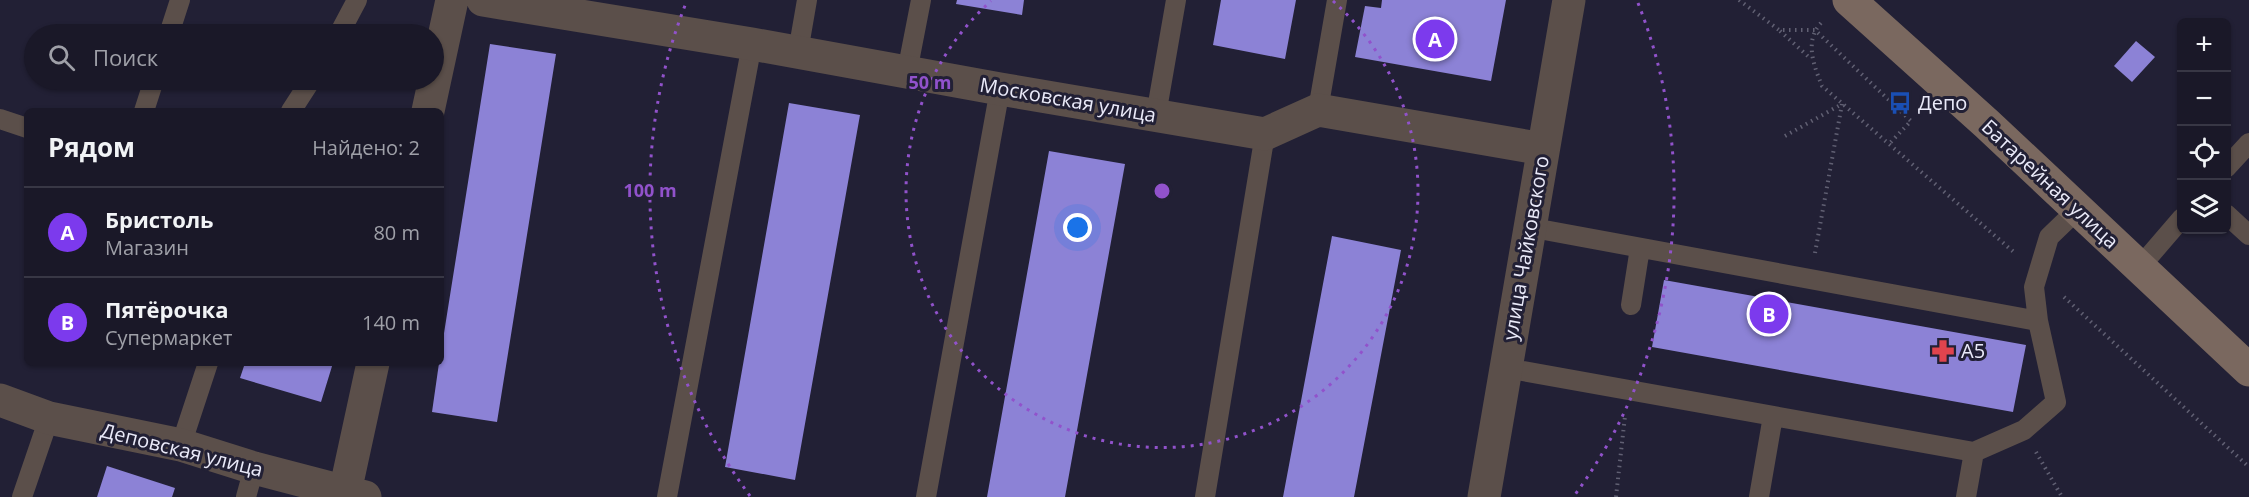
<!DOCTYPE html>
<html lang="ru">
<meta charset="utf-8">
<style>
:root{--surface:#1a1828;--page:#232130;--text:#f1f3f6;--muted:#9fa0a8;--line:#383745;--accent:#7c3aed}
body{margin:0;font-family:"Open Sans",sans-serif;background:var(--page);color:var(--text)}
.controls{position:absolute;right:18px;top:18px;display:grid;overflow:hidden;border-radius:9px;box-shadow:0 2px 4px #0004}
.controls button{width:54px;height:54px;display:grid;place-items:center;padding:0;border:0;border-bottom:2px solid var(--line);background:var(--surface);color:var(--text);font:30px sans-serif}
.you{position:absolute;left:1078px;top:228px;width:21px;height:21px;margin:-15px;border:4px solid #fff;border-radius:50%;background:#1a73e8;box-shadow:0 0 0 9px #1a73e833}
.badge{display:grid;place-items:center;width:39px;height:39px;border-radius:50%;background:var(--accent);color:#fff;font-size:20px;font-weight:700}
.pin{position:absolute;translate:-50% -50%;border:3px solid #fff;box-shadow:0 2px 6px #0006}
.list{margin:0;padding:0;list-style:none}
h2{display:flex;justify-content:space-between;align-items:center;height:78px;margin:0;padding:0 24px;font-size:26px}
h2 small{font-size:20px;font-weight:400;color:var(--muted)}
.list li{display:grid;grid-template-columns:39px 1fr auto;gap:18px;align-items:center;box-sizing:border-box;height:90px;padding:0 24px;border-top:2px solid var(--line)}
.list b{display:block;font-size:22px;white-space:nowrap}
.list p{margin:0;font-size:20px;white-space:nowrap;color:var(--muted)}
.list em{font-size:20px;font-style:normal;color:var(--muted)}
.icon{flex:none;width:33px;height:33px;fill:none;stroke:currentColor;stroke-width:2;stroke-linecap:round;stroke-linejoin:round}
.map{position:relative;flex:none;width:2249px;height:497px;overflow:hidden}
.search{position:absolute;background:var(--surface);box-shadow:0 2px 4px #0004;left:24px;top:24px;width:420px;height:66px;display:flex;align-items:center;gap:15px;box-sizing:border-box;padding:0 21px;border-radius:33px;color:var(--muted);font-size:22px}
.panel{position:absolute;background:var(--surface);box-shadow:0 2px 4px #0004;left:24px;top:108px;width:420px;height:258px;border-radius:9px}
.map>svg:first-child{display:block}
</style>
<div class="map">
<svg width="2249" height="497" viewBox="0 0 2249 497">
<rect width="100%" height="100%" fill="#222035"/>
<path fill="#8c82d6" d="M957,0H1024L1022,15L956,4Z
M1221,0H1296L1285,59L1213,45Z
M1382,0H1506L1491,81L1355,57L1365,6L1381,8Z
M2136,41L2155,57L2132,82L2114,66Z
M490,44L556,54L497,422L432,412L439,363H441V352Z
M789,103L860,115L795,480L725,467Z
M1049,151L1125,164L1065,497H987Z
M1332,236L1401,250L1354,497H1283Z
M1664,280L2026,345L2013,412L1652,347Z
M245,363H333L321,402L240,378Z
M107,466L175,488L172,497H97Z"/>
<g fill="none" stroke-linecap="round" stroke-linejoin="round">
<path stroke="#616073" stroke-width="4" stroke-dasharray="1.5 4.5" stroke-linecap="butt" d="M1739,0L1779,30H1815L1911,121L1889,144
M1821,23C1804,41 1814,66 1822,86L2016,254
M1780,31L1811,59
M1785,136L1842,104
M1815,253L1842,104
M2064,297L2249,467
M2036,452L2062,497
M1616,497L1625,416"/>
<path stroke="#5b4f4a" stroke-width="20" d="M169,34L180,0
M339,34L357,0
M798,52L807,0
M907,72L921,0
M1318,110L1337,0
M144,111L154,80
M291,111L311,80
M1156,115L1176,0
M0,119L27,128
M2226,168L2249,143
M2226,214L2249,235
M1528,227L2038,321
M2139,268L2182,218
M1631,305L1640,248
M1506,368L1974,452L2024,430L2056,402L2038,321L2034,287L2049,237L2077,210
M181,445L208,363
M22,497L49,418
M246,497L254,468
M667,497L752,44
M926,497L1000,89
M1205,497L1265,134
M1759,497L1773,416
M1966,497L1974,452"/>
<path stroke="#5b4f4a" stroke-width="33" d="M483,0L752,44L1000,89L1265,134L1318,110L1543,149
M428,111L452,0
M0,400L49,418L181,445L254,468L365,497
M345,492L373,363
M1484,497L1569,0"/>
<path stroke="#7a685f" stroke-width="33" d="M1849,0L1987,124L2249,370"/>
</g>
<g fill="none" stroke="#9152cb" stroke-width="3" stroke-dasharray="3 6">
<path d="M1333 1A256 256 0 1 1 991 1"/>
<path d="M750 496A512 512 0 0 1 686 3M1638 3A512 512 0 0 1 1574 496"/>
</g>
<defs>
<g id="bus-bare" transform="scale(1.8)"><path d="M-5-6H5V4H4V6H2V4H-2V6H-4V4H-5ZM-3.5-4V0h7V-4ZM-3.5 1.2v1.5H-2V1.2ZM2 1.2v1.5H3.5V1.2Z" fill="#1a4fb4" stroke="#222035" stroke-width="2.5" paint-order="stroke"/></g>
<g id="pharmacy-bare" transform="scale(1.8)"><path d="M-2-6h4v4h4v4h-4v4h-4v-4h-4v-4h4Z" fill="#e0444e" stroke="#222035" stroke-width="2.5" paint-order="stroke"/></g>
</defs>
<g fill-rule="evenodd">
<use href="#bus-bare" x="1900" y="103"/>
<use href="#pharmacy-bare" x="1943" y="351"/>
</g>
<g text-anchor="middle" stroke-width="6" stroke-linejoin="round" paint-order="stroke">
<g font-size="20" fill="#eaeaf9" stroke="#222035">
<text transform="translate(1068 100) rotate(10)" y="7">Московская улица</text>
<text transform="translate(2050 184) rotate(43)" y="7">Батарейная улица</text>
<text transform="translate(1526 248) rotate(-80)" y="7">улица Чайковского</text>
<text transform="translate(182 450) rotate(14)" y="7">Деповская улица</text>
</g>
<g font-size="20" fill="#eaeaf9" stroke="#222035" text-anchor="start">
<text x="1918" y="110">Депо</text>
<text x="1961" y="358">А5</text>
</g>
</g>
<circle cx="1162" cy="191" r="9" fill="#9152cb" stroke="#222035" stroke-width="3"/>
<g font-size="18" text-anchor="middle" font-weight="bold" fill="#9152cb" stroke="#222035" stroke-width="6" stroke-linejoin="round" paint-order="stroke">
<text x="930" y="89">50 m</text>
<text x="650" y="197">100 m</text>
</g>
</svg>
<div class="controls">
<button>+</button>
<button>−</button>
<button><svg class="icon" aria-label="locate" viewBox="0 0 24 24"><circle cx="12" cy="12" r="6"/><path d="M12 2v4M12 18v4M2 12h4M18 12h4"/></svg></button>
<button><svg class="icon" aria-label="layers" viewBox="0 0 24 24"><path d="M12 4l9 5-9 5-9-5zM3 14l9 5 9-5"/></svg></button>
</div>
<div class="you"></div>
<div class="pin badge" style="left:1435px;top:39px">A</div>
<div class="pin badge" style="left:1769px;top:314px">B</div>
<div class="search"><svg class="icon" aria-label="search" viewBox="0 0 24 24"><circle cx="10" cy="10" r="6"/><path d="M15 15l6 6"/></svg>Поиск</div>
<section class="panel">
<h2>Рядом<small>Найдено: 2</small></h2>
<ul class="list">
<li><span class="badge">A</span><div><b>Бристоль</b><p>Магазин</p></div><em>80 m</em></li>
<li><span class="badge">B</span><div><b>Пятёрочка</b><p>Супермаркет</p></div><em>140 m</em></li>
</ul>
</section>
</div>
